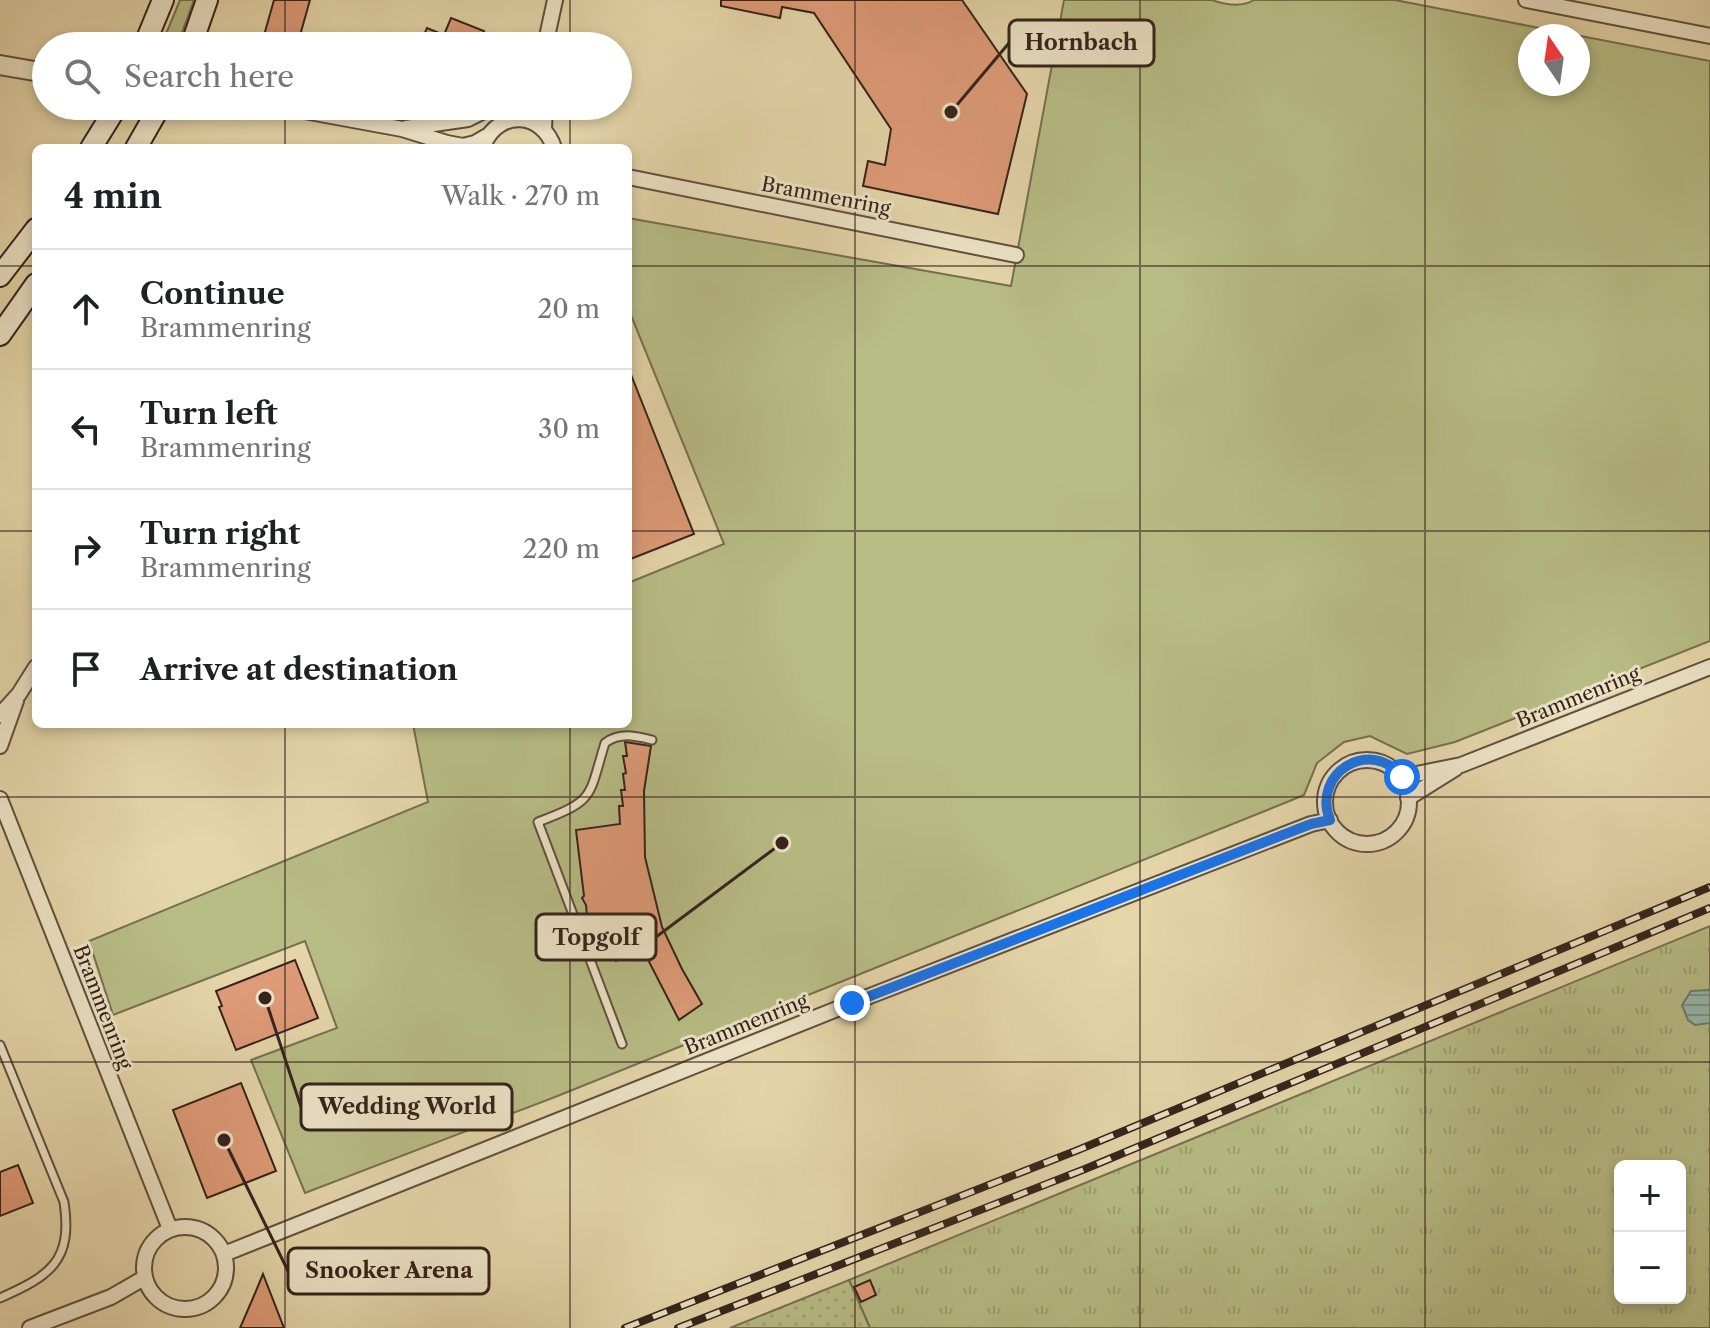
<!DOCTYPE html>
<meta charset="utf-8">
<style>
:root{--surface:#fff;--page:#f6f6f6;--text:#202124;--muted:#757577;--line:#e0e0e0}
body{margin:0;font-family:"Libre Caslon Text",serif;background:var(--page);color:var(--text)}
.controls{position:absolute;right:24px;bottom:24px;display:grid;overflow:hidden;border-radius:12px;box-shadow:0 4px 12px #0003}
.controls button{width:72px;height:72px;display:grid;place-items:center;padding:0;border:0;border-bottom:2px solid var(--line);background:var(--surface);color:var(--text);font:40px sans-serif}
.compass{position:absolute;left:1518px;top:24px;width:72px;height:72px;border-radius:50%;background:var(--surface);box-shadow:0 4px 12px #0003;rotate:347deg}
.stop{position:absolute;width:24px;height:24px;margin:-18px;border:6px solid #1a73e8;border-radius:50%;background:#fff}
.stop.end{background:#1a73e8;border-color:#fff;box-shadow:0 2px 8px #0008}
.list{margin:0;padding:0;list-style:none}
h2{display:flex;justify-content:space-between;align-items:center;height:104px;margin:0;padding:0 32px;font-size:34px}
h2 small{font-size:26px;font-weight:400;color:var(--muted)}
.list li{display:grid;grid-template-columns:52px 1fr auto;gap:24px;align-items:center;box-sizing:border-box;height:120px;padding:0 32px;border-top:2px solid var(--line)}
.list b{display:block;font-size:30px;white-space:nowrap}
.list p{margin:0;font-size:26px;white-space:nowrap;color:var(--muted)}
.list em{font-size:26px;font-style:normal;color:var(--muted)}
.icon{flex:none;width:44px;height:44px;fill:none;stroke:currentColor;stroke-width:2;stroke-linecap:round;stroke-linejoin:round}
.map{position:relative;flex:none;width:1710px;height:1328px;overflow:hidden}
.search{position:absolute;background:var(--surface);box-shadow:0 4px 12px #0003;left:32px;top:32px;width:600px;height:88px;display:flex;align-items:center;gap:20px;box-sizing:border-box;padding:0 28px;border-radius:44px;color:var(--muted);font-size:30px}
.panel{position:absolute;background:var(--surface);box-shadow:0 4px 12px #0003;left:32px;top:144px;width:600px;height:584px;border-radius:12px}
.map>svg:first-child{display:block}
</style>
<div class="map">
<svg width="1710" height="1328" viewBox="0 0 1710 1328">
<defs>
<pattern id="park-tufts" width="24" height="20" patternUnits="userSpaceOnUse" patternTransform="scale(2)"><rect width="24" height="20" fill="#b8bd86"/><path d="M3 7l-1-3M5 7V3M7 7l1-3M15 17l-1-3M17 17v-4M19 17l1-3" fill="none" stroke="#9fa273"/></pattern>
<pattern id="garden-dots" width="8" height="8" patternUnits="userSpaceOnUse" patternTransform="scale(2)"><rect width="8" height="8" fill="#b8bd86"/><path d="M2 2h.1M6 6h.1" fill="none" stroke="#9fa273" stroke-width="1.8" stroke-linecap="round"/></pattern>
<pattern id="water-rules" width="6" height="5" patternUnits="userSpaceOnUse" patternTransform="scale(2)"><rect width="6" height="5" fill="#96b9ac"/><path d="M0 2.5h6" fill="none" stroke="#7b968b"/></pattern>
</defs>
<rect width="100%" height="100%" fill="#e5d6aa"/>
<filter id="stains"><feTurbulence type="fractalNoise" baseFrequency=".0025" numOctaves="4"/><feColorMatrix values="0 0 0 0 .2 0 0 0 0 .09 0 0 0 0 .02 0 0 0 .5 -.17"/></filter>
<radialGradient id="worn" r=".72"><stop offset=".6" stop-color="#630" stop-opacity="0"/><stop offset="1" stop-color="#630" stop-opacity=".3"/></radialGradient>
<path fill="#b8bd86" stroke="#767050" stroke-width="2" fill-rule="evenodd" d="M180,0H194L177,46H161Z
M1064,0H1212C1226,5 1241,8 1254,0H1395L1710,61V641L1455,742L1407,754L1370,736L1344,742L1317,763L1304,795L1292,800L555,1097L305,1193L251,1060L337,1028L305,941L113,1015L89,941L428,802L413,724H628V583L724,544L628,308V218L1011,286ZM1530,36H1578V84H1530Z"/>
<path fill="url(#park-tufts)" stroke="#767050" stroke-width="2" fill-rule="evenodd" d="M1710,926V1328H870L849,1280ZM1620,1166H1680V1298H1620Z"/>
<path fill="url(#garden-dots)" stroke="#767050" stroke-width="2" d="M849,1280L870,1328H730Z"/>
<path fill="url(#water-rules)" stroke="#6f7d72" stroke-width="2" d="M1710,990V1023L1695,1025L1688,1020L1682,1005L1691,991Z"/>
<path fill="#de9b78" stroke="#34231b" stroke-width="2" d="M274,0H310L297,46H261Z
M721,0H962L1027,94L998,214L863,186L868,161L885,165L891,129L814,13L782,7L780,18L721,6Z
M451,18L484,31L478,46H419L427,28L444,35Z
M628,367L694,534L628,560Z
M625,742L651,746L644,791L645,857L662,927L682,969L702,1004L679,1020L642,948L616,961L592,927H588L586,905L582,898L584,896L576,830L620,824L619,806H623L621,790H625L623,774L626,773L623,756H627Z
M295,960L318,1018L236,1050L219,1007L222,1006L216,991Z
M241,1083L276,1171L207,1198L173,1110Z
M18,1165L33,1203L0,1216V1172Z
M263,1274L284,1328H240L253,1298Z
M870,1280L876,1295L861,1302L854,1287Z"/>
<g fill="none" stroke-linecap="round" stroke-linejoin="round">
<g stroke="#60503f" stroke-width="11">
<path id="service" d="M622,1044L538,822C596,800 588,798 605,743C620,732 635,736 652,740
M0,1045L64,1202C73,1261 50,1276 0,1298"/>
</g>
<g stroke="#60503f" stroke-width="18">
<path id="minor" d="M1526,0L1710,36
M545,46L555,0
M277,106L402,129L447,143L463,146L475,143L487,136
M406,128L468,119L494,106
M544,129L545,106
M484,144C499,109 543,112 554,148
M628,177L1016,255
M0,715L19,694L36,667
M0,746L16,701
M1325 802a42 42 0 1 1 84 0a42 42 0 1 1-84 0Z
M1402,777L1461,765L1710,667
M1408,798L1456,768
M0,799L170,1229
M144 1268a41 41 0 1 1 82 0a41 41 0 1 1-82 0Z
M224,1254L852,1003L1311,824L1330,820
M30,1328L111,1297L144,1278"/>
</g>
<g stroke="#60503f" stroke-width="22">
<path id="tertiary" d="M0,65L46,73"/>
</g>
<g stroke="#34231b" stroke-width="24">
<path id="secondary" d="M144,46L163,0
M191,46L207,0
M91,148L117,106
M136,148L160,106
M0,276L36,229
M0,335L36,284"/>
</g>
<use href="#service" stroke="#eee4c8" stroke-width="7"/>
<use href="#minor" stroke="#eee4c8" stroke-width="14"/>
<use href="#tertiary" stroke="#eee4c8" stroke-width="18"/>
<use href="#secondary" stroke="#eee4c8" stroke-width="20"/>
<g stroke="#34231b" stroke-width="8">
<path id="rail" d="M625,1328L1078,1150L1710,887
M678,1328L1085,1169L1710,908"/>
</g>
<use href="#rail" stroke="#eee4c8" stroke-width="5" stroke-dasharray="15" stroke-linecap="butt"/>
</g>
<g fill="none" stroke-linecap="round" stroke-linejoin="round">
<path stroke="#1a73e8" stroke-width="10" d="M852,1003L1311,824L1330,820C1311,772 1372,737 1402,777"/>
</g>
<path fill="none" stroke="#34231b" stroke-width="2" stroke-opacity="0.55" d="M285,0V46M570,0V46M855,0V1328M1140,0V1328M1425,0V1328M285,106V148M570,106V148M0,266H36M628,266H1710M0,531H36M628,531H1710M285,724V1328M570,724V1328M0,797H1710M0,1062H1710"/>
<g text-anchor="middle" stroke-width="6" stroke-linejoin="round" paint-order="stroke">
<g font-size="20" fill="#34231b" stroke="#eee4c8">
<text transform="translate(826 196) rotate(11)" y="7">Brammenring</text>
<text transform="translate(1578 697) rotate(-22)" y="7">Brammenring</text>
<text transform="translate(103 1007) rotate(69)" y="7">Brammenring</text>
<text transform="translate(746 1024) rotate(-22)" y="7">Brammenring</text>
</g>
</g>
<path fill="none" stroke="#34231b" stroke-width="3" d="M951 112L1009 43M782 843L656 937M265 998L301 1107M224 1140L288 1271"/>
<g fill="#34231b" stroke="#eee4c8" stroke-width="3">
<circle cx="951" cy="112" r="8"/>
<circle cx="782" cy="843" r="8"/>
<circle cx="265" cy="998" r="8"/>
<circle cx="224" cy="1140" r="8"/>
</g>
<g fill="#eee4c8" stroke="#34231b" stroke-width="3">
<rect x="1009" y="20" width="145" height="46" rx="8"/>
<rect x="536" y="914" width="120" height="46" rx="8"/>
<rect x="301" y="1084" width="211" height="46" rx="8"/>
<rect x="288" y="1248" width="201" height="46" rx="8"/>
</g>
<g font-size="22" text-anchor="middle" font-weight="bold" fill="#34231b">
<text x="1081" y="50">Hornbach</text>
<text x="596" y="945">Topgolf</text>
<text x="407" y="1114">Wedding World</text>
<text x="389" y="1278">Snooker Arena</text>
</g>
<rect width="100%" height="100%" filter="url(#stains)"/>
<rect width="100%" height="100%" fill="url(#worn)"/>
</svg>
<div class="controls">
<button>+</button>
<button>−</button>
</div>
<svg class="compass" viewBox="-18 -18 36 36"><path d="M0-13l5 13h-10z" fill="#e53935"/><path d="M0 13l5-13h-10z" fill="#757577"/></svg>
<div class="stop" style="left:1402px;top:777px"></div>
<div class="stop end" style="left:852px;top:1003px"></div>
<div class="search"><svg class="icon" aria-label="search" viewBox="0 0 24 24"><circle cx="10" cy="10" r="6"/><path d="M15 15l6 6"/></svg>Search here</div>
<section class="panel">
<h2>4 min<small>Walk · 270 m</small></h2>
<ul class="list">
<li><svg class="icon" aria-label="ahead" viewBox="0 0 24 24"><path d="M12 20V5M6 11l6-6 6 6"/></svg><div><b>Continue</b><p>Brammenring</p></div><em>20 m</em></li>
<li><svg class="icon" aria-label="left" viewBox="0 0 24 24"><path d="M17 20v-9H6M10 6l-5 5 5 5"/></svg><div><b>Turn left</b><p>Brammenring</p></div><em>30 m</em></li>
<li><svg class="icon" aria-label="right" viewBox="0 0 24 24"><path d="M7 20v-9h11M14 6l5 5-5 5"/></svg><div><b>Turn right</b><p>Brammenring</p></div><em>220 m</em></li>
<li><svg class="icon" aria-label="arrive" viewBox="0 0 24 24"><path d="M6 21V4h12l-3 4 3 4H6"/></svg><div><b>Arrive at destination</b></div></li>
</ul>
</section>
</div>
